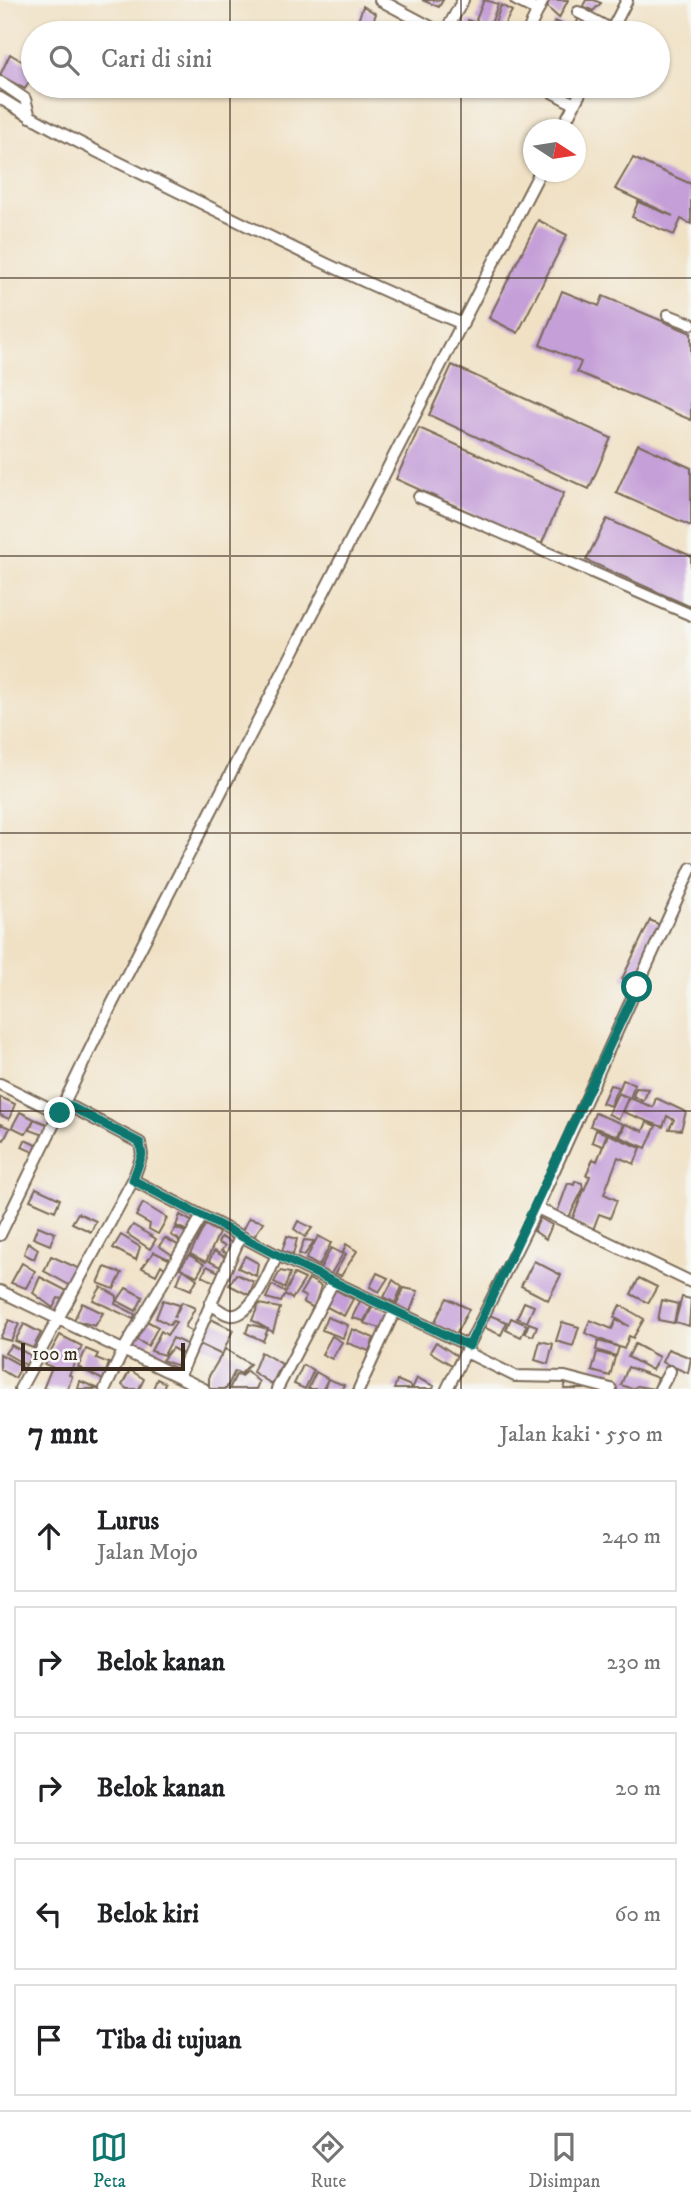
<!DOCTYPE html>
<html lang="id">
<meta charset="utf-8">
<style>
:root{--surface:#fff;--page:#f6f6f6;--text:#202124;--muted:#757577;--line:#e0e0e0;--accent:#0f766e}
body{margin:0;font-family:"IM FELL DW Pica",serif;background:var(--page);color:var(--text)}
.compass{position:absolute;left:523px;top:119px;width:63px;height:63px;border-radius:50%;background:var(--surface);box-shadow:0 2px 5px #0004;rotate:102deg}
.scale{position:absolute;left:21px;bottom:18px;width:164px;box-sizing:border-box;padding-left:7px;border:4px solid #3b2a1e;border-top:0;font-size:19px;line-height:24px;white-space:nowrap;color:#3b2a1e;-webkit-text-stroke:5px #f6f6f2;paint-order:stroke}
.stop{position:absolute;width:21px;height:21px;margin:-16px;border:5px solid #0f766e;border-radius:50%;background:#fff}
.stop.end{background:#0f766e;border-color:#fff;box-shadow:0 2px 7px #0008}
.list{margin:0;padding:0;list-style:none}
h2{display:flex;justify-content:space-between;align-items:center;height:91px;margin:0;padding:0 28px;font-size:30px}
h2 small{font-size:23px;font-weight:400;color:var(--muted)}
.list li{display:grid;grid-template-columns:46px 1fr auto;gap:21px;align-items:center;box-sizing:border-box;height:112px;margin:0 14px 14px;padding:0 14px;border:2px solid var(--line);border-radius:0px}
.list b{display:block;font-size:26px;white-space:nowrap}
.list p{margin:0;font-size:23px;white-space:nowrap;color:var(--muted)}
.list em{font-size:23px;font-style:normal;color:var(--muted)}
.icon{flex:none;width:38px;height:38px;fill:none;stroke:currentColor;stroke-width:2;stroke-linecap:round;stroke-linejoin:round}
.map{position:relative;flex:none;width:691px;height:1389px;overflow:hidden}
.search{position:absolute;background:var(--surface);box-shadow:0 2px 5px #0004;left:21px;right:21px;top:21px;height:77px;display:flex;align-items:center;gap:18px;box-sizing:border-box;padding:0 24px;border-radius:38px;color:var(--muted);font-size:26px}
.sheet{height:721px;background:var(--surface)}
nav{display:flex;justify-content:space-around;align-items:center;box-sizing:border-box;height:98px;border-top:2px solid var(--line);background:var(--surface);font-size:19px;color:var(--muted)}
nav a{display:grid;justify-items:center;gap:4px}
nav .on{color:var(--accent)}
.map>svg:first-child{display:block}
</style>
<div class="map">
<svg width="691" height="1389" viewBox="0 0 691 1389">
<rect width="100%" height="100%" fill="#f6f6f2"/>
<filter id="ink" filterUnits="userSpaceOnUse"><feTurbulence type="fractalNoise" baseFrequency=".0143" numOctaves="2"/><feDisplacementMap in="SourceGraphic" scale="14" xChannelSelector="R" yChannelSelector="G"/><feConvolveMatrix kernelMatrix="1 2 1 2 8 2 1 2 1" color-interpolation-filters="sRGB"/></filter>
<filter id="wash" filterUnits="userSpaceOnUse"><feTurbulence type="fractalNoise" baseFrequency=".00686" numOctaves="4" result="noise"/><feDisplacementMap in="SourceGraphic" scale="28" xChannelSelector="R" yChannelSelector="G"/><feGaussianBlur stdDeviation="1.57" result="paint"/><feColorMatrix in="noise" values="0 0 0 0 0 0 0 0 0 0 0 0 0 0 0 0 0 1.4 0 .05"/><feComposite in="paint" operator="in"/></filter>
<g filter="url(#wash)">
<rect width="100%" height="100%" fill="#f0e1c5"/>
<g id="blocks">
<path fill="#c59fd8" d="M422,0H443L439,7Z
M484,0L498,4L489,30L476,20Z
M549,0H568L559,18L547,7Z
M586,0H594L601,3L593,11L583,6Z
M501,5L512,11L500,33L493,29Z
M363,6L376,14L368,33H354Z
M579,16L603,27L600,33H590L576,26Z
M468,20L480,25L477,33H464Z
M555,21L574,30L572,33H559L551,29Z
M10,54L33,68V75L25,89L0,75Z
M633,158L691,184V224L681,219L674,235L632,217L638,202L673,216L615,189Z
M538,220L567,235L518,333L489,318Z
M562,291L599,306L603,296L691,333V420L577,372L581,362L540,345Z
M452,365L611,438L589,489L429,415Z
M419,428L564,493L541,545L396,479Z
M638,444L691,468V526L616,493Z
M607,519L691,556V607L586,560Z
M650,920L662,926L634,984L622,979Z
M623,1080L635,1084L630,1098L618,1093Z
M610,1085L618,1087L610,1106L602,1103Z
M636,1088L649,1089L643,1101L633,1096Z
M618,1093L628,1098L619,1119L608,1114Z
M0,1097L15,1104L9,1119L0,1115Z
M629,1098L653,1107L656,1098L686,1112L681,1130L669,1129L674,1120L667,1116L663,1127L623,1112Z
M20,1112L34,1119L26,1134L12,1127Z
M595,1113L623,1124L618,1136L590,1126Z
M34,1119L49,1125L44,1135L30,1130Z
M647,1122L656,1126L646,1148L620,1137L625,1124L643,1131Z
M0,1124L10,1128L4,1140L0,1138Z
M596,1130L607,1134L602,1146L592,1142Z
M608,1134L641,1148L634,1164L618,1157L604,1194L617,1200L610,1218L599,1214L593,1230L571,1222L590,1176L586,1175L593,1159L597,1161Z
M25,1140L38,1146L35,1153L22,1147Z
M575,1181L582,1183L583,1189L569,1217L557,1213L568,1183L574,1185Z
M36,1188L60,1199L55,1211L30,1200Z
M143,1203L167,1218L158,1234L149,1229L150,1224L136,1216Z
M78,1213L96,1221L91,1232L72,1223Z
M180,1215L195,1223L190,1232L176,1226Z
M249,1218L264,1222L252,1239L240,1234Z
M540,1218L552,1225L546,1239L534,1231Z
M298,1221L312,1228L305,1237L294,1229Z
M133,1225L156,1239L150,1249L127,1234Z
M205,1225L219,1233L206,1262L190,1254Z
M38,1226L55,1233L50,1245L33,1238Z
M176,1228L189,1234L181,1246L178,1239L171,1235Z
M121,1235L140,1247L136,1260L113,1248Z
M287,1236L297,1239L293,1255L282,1251Z
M318,1236L331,1243L319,1266L306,1259Z
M221,1237L234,1244L228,1254L221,1251L225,1246L218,1243Z
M165,1238L178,1245L174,1256L159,1246Z
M304,1240L314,1241L304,1256L299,1254Z
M28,1242L38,1249L34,1259L24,1254Z
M346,1244L357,1251L341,1276L335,1273L346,1254L343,1252Z
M331,1248L343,1254L329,1277L319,1271Z
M214,1251L225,1257L220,1267L209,1261Z
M154,1252L173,1261L167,1270L161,1265L156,1275L142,1268Z
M189,1255L204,1264L197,1276L180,1268Z
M51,1256L80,1269L71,1286L44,1271Z
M245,1256L258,1263L256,1276L238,1268Z
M534,1261L561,1275L548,1300L521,1286Z
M22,1263L35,1271L26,1288L11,1283Z
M207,1266L219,1272L214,1282L202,1276Z
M105,1267L122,1273L114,1289L98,1283Z
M183,1269L197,1279L191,1290L177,1284Z
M280,1271L290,1273L285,1288L274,1282Z
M377,1273L388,1278L379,1292L370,1287Z
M236,1274L254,1282L249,1295L229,1285Z
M294,1274L305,1279L292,1299L285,1294L281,1302L266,1298L272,1285L286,1292Z
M40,1277L71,1293L69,1300L58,1298L53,1308L33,1293Z
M639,1278L657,1287L648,1303L631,1294Z
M309,1279L321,1286L314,1308L303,1302L306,1297L300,1294Z
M393,1280L402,1287L395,1303L384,1297Z
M101,1287L117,1296L115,1304L135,1314L133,1319L93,1300Z
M126,1288L143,1297L136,1311L117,1301Z
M404,1288L418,1291L409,1314L395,1308Z
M334,1289L353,1299L344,1316L325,1306Z
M682,1297L691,1299L689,1326L675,1322Z
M447,1298L469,1309L455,1336L433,1325Z
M361,1299L371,1307L364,1321L352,1318Z
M163,1300L179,1305L174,1318L182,1302L195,1308L185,1327L195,1333L188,1345L173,1338L164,1355L151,1351L161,1331L167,1335L176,1322L173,1321L170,1325L156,1318Z
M662,1300L678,1304L674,1323L658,1320Z
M524,1302L534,1306L527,1322L517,1318Z
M82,1303L103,1313L95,1326L74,1320Z
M259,1304L280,1308L273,1332L252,1320Z
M620,1305L644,1319L633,1338L629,1336L624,1349L585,1333L590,1320L612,1329L616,1320L629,1326L614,1317Z
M373,1306L391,1313L384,1329L364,1323Z
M489,1315L507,1322L501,1335L483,1327Z
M327,1317L348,1325L343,1338L322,1330Z
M209,1318L233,1330L222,1355L197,1343Z
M511,1318L527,1325L521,1337L506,1330Z
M9,1320L19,1324L11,1341L0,1338Z
M145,1320L158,1327L148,1346L135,1339Z
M562,1322L579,1327L573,1346L556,1341Z
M529,1323L537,1326L533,1336L525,1333Z
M24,1324L41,1333L33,1348L15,1341Z
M249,1324L268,1329L263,1341L246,1333Z
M352,1329L374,1338L369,1351L347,1343Z
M60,1335L82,1346L69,1375L72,1376L68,1389H43L52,1367L44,1364Z
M332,1336L342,1342L332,1359L322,1354Z
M540,1341L553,1344L548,1364L535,1360Z
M598,1341L619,1347L616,1356L596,1350Z
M436,1342L457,1356L452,1365L430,1352Z
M635,1344L659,1357L652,1370L628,1357Z
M11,1345L32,1356L26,1365L5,1353Z
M172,1348L183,1354L178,1366L162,1360Z
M86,1349L98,1354L96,1358L109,1363L103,1380L78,1367Z
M225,1349L250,1364L241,1374L235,1371L226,1389H209V1376Z
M668,1349L691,1358L688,1373L662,1362Z
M261,1352L282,1364L272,1384L253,1372Z
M597,1352L615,1357L610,1376L592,1371Z
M0,1354L22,1366L15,1378L0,1369Z
M303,1365L314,1370L305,1389L294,1384Z
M628,1367L658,1378L654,1389L637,1386L632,1389L621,1385Z
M130,1370L144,1379L139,1389H127L122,1385Z
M247,1371L259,1382L256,1389H229L236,1375L241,1376Z
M316,1372L328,1379L323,1389H308Z
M417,1378L434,1386L433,1389H412Z
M157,1379L165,1383L163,1389H153Z
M328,1379L344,1385L342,1389H324Z
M567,1379L585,1385L584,1389H564Z
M397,1380L411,1386L410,1389H394Z
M80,1381L99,1389H78Z"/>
</g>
</g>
<g filter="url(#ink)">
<use href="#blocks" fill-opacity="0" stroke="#7a6a58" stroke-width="2"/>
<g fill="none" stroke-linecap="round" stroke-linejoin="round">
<g stroke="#7a6a58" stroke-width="14">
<path id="minor" d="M380,0L442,33
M516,0L538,11
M578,12L612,30
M445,33L463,0
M527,33L543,0
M610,33L627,0
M0,82L25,99L30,117
M541,86L574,104
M0,98C57,134 119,162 179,192C272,238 366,285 463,324
M561,130L584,86
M668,315L691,324
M419,497L691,615
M0,1084L59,1113
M133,1180L277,1255L469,1346
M537,1208L691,1282
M0,1235L112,1004L540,172
M0,1291L204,1389
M210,1304C216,1307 223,1314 230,1315C251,1319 270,1270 277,1255
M466,1352L515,1376L565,1377L611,1389
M179,1377L240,1237
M20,1389L133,1180L142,1155L140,1143L64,1103
M105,1389L124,1349L202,1216
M277,1389L333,1282
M359,1389L394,1312
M447,1389L537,1208L691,868
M660,1389L670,1371"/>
</g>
<use href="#minor" stroke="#fff" stroke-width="10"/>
</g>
</g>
<g fill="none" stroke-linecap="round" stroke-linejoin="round" filter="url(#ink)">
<path stroke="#0f766e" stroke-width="9" d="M60,1113L64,1103L140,1143L142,1155L133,1180L277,1255L469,1346L637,987"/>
</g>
<path fill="none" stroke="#3b2a1e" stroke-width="2" stroke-opacity="0.55" d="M230,0V33M461,0V33M230,86V1389M461,86V1389M0,278H691M0,556H691M0,833H691M0,1111H691"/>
</svg>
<svg class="compass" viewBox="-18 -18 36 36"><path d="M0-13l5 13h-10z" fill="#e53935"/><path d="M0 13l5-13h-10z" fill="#757577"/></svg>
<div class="scale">100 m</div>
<div class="stop" style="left:637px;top:987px"></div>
<div class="stop end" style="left:60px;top:1113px"></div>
<div class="search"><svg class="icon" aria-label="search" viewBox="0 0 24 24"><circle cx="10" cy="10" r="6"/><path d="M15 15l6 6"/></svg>Cari di sini</div>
</div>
<section class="sheet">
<h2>7 mnt<small>Jalan kaki · 550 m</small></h2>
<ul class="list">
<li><svg class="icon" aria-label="ahead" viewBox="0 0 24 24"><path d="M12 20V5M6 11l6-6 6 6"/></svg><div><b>Lurus</b><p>Jalan Mojo</p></div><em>240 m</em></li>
<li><svg class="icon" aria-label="right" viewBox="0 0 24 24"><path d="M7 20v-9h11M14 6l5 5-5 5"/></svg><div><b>Belok kanan</b></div><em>230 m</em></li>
<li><svg class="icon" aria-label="right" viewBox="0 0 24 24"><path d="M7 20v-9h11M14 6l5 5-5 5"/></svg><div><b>Belok kanan</b></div><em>20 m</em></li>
<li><svg class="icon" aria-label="left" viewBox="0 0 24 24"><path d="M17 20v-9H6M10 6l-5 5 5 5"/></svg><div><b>Belok kiri</b></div><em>60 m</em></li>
<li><svg class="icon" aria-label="arrive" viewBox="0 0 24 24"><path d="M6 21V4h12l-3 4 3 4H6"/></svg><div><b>Tiba di tujuan</b></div></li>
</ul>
</section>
<nav>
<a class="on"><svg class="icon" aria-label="map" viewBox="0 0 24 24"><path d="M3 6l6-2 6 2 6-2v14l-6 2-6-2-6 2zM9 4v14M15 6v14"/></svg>Peta</a>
<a><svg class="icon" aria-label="directions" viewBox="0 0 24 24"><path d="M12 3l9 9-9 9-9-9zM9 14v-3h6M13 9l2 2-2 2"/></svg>Rute</a>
<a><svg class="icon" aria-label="saved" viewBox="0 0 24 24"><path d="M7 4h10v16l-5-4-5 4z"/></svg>Disimpan</a>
</nav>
